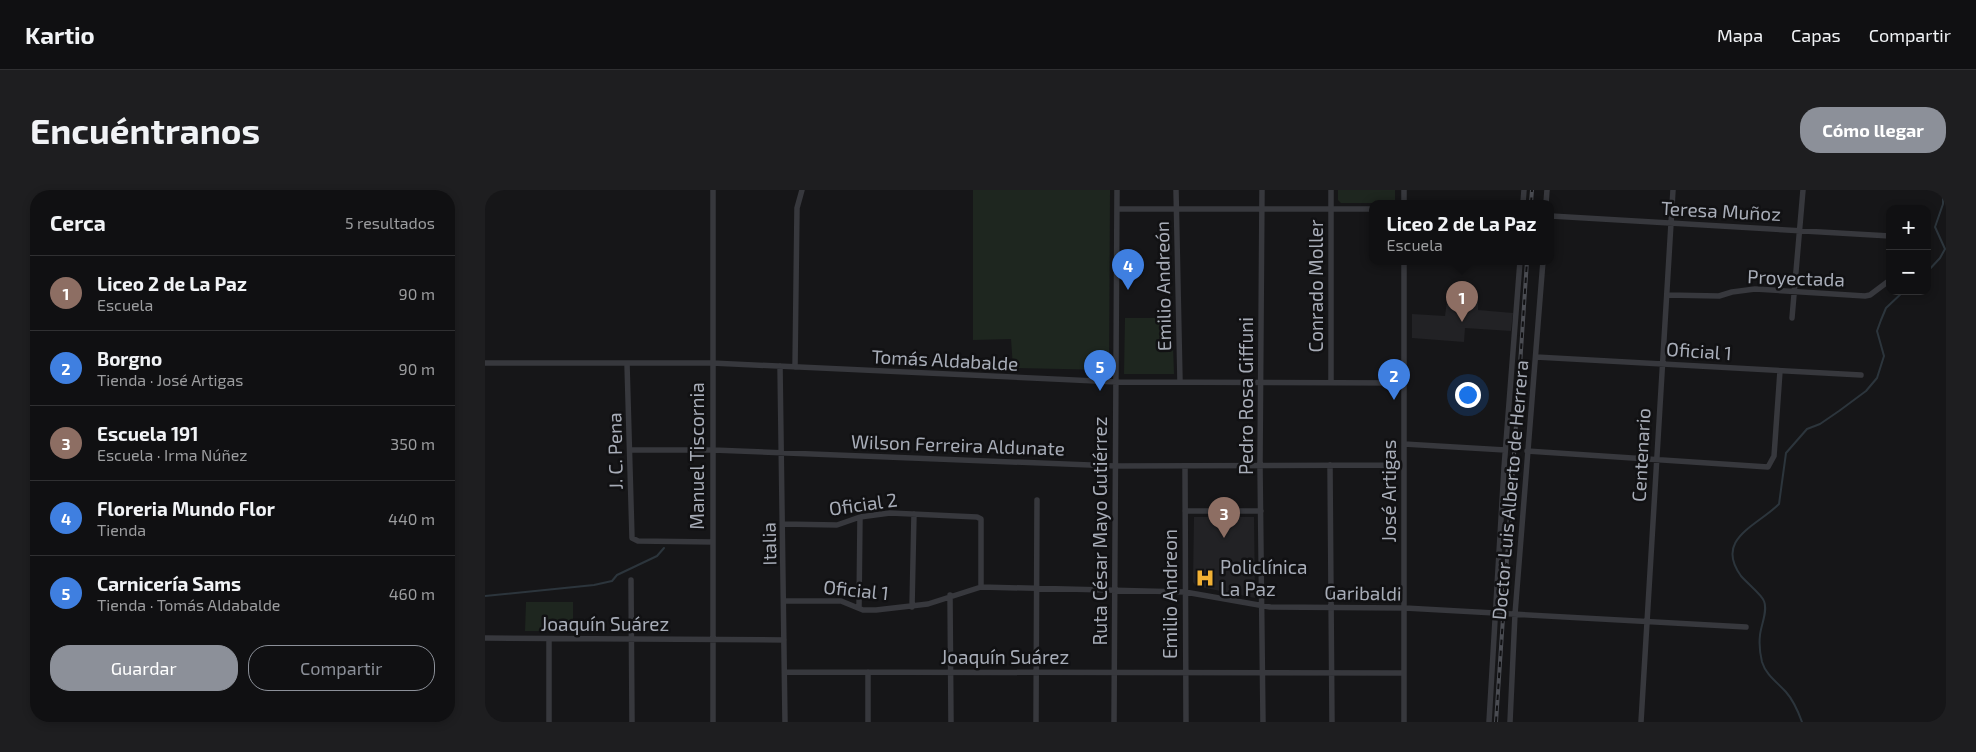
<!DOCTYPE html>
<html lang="es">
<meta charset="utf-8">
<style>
:root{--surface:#101012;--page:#1e1e20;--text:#f1f3f6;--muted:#9c9d9f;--line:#303032;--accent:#8c9099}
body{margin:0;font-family:"Exo 2",sans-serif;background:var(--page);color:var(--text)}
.controls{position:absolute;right:15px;top:15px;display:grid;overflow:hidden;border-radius:10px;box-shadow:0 2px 8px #0003}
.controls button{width:45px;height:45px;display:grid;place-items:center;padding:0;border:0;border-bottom:1px solid var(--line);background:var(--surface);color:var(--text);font:25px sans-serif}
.you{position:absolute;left:982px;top:204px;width:18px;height:18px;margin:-12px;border:4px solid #fff;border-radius:50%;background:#1a73e8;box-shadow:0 0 0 8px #1a73e833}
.badge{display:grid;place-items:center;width:32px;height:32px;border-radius:50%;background:var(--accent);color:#fff;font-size:16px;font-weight:700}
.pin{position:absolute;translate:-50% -41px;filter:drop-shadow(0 1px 2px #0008)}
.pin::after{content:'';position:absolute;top:26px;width:18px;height:15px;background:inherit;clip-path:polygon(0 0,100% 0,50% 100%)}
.popup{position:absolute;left:884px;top:10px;width:185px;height:65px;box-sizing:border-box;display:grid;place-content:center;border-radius:10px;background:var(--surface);filter:drop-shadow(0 1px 4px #0005);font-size:16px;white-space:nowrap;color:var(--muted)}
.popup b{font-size:19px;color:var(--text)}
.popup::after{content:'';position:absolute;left:50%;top:100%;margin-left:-10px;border:10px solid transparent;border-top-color:var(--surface)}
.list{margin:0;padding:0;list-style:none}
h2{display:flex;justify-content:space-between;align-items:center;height:65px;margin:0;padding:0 20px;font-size:21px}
h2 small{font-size:16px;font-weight:400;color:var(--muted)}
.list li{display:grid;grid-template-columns:32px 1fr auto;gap:15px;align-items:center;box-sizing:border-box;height:75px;padding:0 20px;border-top:1px solid var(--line)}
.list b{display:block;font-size:19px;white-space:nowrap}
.list p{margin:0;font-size:16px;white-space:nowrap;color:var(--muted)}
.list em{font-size:16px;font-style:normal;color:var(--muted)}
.actions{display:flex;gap:10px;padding:15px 20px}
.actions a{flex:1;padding:11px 0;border:1px solid var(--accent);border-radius:20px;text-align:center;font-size:18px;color:var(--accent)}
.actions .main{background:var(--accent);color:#fff}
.map{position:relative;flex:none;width:1461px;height:532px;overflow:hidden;border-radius:20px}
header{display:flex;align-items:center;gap:30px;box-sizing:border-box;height:70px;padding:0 25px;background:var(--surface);border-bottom:1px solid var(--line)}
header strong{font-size:24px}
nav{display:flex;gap:28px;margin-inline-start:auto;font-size:18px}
.intro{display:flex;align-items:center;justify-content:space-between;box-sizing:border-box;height:120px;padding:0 30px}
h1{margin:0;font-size:35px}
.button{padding:12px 22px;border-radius:20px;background:var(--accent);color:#fff;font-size:18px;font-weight:700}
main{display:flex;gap:30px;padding:0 30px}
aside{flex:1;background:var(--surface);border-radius:20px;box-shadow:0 2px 8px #0003}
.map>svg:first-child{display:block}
</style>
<header>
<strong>Kartio</strong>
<nav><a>Mapa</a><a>Capas</a><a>Compartir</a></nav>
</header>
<div class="intro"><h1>Encuéntranos</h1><a class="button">Cómo llegar</a></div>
<main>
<aside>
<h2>Cerca<small>5 resultados</small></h2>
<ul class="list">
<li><span class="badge" style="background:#8d6e63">1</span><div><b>Liceo 2 de La Paz</b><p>Escuela</p></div><em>90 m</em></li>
<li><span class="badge" style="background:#3f7fe0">2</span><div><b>Borgno</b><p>Tienda · José Artigas</p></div><em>90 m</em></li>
<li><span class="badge" style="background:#8d6e63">3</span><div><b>Escuela 191</b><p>Escuela · Irma Núñez</p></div><em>350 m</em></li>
<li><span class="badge" style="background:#3f7fe0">4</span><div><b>Floreria Mundo Flor</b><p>Tienda</p></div><em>440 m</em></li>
<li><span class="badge" style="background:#3f7fe0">5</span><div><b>Carnicería Sams</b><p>Tienda · Tomás Aldabalde</p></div><em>460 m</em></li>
</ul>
<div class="actions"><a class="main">Guardar</a><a>Compartir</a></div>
</aside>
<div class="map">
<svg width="1461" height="532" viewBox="0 0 1461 532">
<rect width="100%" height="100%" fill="#161618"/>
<path fill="#222225" d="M982,110L993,111V120L1028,123L1026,141L980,138L979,152L927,148V124L960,126L962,111L981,112Z
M709,327H769L770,408L711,396L708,392Z"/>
<path fill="#1e261f" d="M488,0H625L624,180L528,178L526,149L488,150Z
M853,0H910V11L908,13H856L853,10Z
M640,128H687L689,184H639Z
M41,412H88V441H40Z"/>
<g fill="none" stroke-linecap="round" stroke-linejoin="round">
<path stroke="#2c353c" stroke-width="2" d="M1442,82L1455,68L1460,59L1450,37L1458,14V0
M0,406L109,395L127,391L132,385L172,366L179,358
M1317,532C1313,521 1309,511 1301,502C1292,492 1281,485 1277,472C1275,464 1274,454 1275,445C1276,435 1283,421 1279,411C1277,405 1262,393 1256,386C1229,349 1272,336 1294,314L1301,263L1322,239L1335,234L1354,221L1381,201L1392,188L1399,166L1392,141L1396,130L1401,118L1419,101"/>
<path stroke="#37383d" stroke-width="5.5" d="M228,0V532
M691,0L695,191
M777,0L775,276L778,532
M919,0V13
M1038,13L1039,0
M1061,13L1062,0
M632,19H888
M1066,26L1405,46
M1442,49V59
M919,71V532
M1182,105L1234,106L1247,102L1270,99L1380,106L1385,105L1405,90
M1307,128L1318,0
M1051,167L1376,185
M0,173H227L632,192L919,193
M142,174L147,348L153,351L228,352
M295,176L300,532
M310,177L312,18L317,0
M846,192V0
M919,254L1020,260
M145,260H228L630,276L919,275
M1042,261L1283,277L1289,266L1295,181
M845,275L847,532
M700,276L701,532
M700,321H776
M298,334L352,335L375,327L405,323L492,327L496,329V397
M146,390L147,532
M465,405L466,532
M299,411H356L378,420H391L443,414L496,397L700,402L785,417L920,418L1261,437
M427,417L429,324
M374,418L375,327
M0,448L299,450
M64,449V532
M300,482L919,483
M383,482V532
M551,532L552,310
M629,532L632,0
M1004,532L1019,278L1035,71
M1025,532L1030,424L1058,71
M1156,532L1188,0"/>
<g stroke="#4a4c52" stroke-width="4">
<path id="rail" d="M1046,13L1047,0
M1011,532L1042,71"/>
</g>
<use href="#rail" stroke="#111113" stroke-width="2" stroke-dasharray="5.5" stroke-linecap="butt"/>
</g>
<defs>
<g id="hospital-bare" transform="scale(1.5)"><path d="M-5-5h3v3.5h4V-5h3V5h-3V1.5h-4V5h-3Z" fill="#f2b134" stroke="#111113" stroke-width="2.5" paint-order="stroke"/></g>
</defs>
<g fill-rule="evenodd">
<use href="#hospital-bare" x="720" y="388"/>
</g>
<g text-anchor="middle" stroke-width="5" stroke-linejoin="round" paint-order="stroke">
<g font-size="19" fill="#a8adb8" stroke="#111113">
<text transform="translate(1236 21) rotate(3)" y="7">Teresa Muñoz</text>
<text transform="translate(1311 88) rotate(2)" y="7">Proyectada</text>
<text transform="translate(678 96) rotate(-91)" y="7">Emilio Andreón</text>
<text transform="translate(831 96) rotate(-90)" y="7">Conrado Moller</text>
<text transform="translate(1214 161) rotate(4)" y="7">Oficial 1</text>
<text transform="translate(460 170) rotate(3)" y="7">Tomás Aldabalde</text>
<text transform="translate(761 206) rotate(-90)" y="7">Pedro Rosa Giffuni</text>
<text transform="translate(473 255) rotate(2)" y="7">Wilson Ferreira Aldunate</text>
<text transform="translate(130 261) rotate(-91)" y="7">J. C. Pena</text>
<text transform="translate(1156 265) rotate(-87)" y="7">Centenario</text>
<text transform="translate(212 266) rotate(-90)" y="7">Manuel Tiscornia</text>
<text transform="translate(1025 300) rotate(-85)" y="7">Doctor Luis Alberto de Herrera</text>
<text transform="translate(904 301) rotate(-90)" y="7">José Artigas</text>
<text transform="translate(378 314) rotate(-8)" y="7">Oficial 2</text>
<text transform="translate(615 341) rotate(-90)" y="7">Ruta César Mayo Gutiérrez</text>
<text transform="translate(284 354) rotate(-91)" y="7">Italia</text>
<text transform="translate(371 400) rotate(6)" y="7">Oficial 1</text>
<text transform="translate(878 403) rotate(1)" y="7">Garibaldi</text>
<text transform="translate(685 404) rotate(-90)" y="7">Emilio Andreon</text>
<text x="120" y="441">Joaquín Suárez</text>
<text x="520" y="474">Joaquín Suárez</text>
</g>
<g font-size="19" fill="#a8adb8" stroke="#111113" text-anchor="start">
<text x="735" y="384">Policlínica<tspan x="735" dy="22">La Paz</tspan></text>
</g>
</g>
</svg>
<div class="controls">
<button>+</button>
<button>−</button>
</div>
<div class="you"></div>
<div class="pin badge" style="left:977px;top:132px;background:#8d6e63">1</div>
<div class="popup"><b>Liceo 2 de La Paz</b>Escuela</div>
<div class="pin badge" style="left:909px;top:210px;background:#3f7fe0">2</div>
<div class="pin badge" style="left:739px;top:348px;background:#8d6e63">3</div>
<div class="pin badge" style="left:643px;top:100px;background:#3f7fe0">4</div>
<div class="pin badge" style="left:615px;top:201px;background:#3f7fe0">5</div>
</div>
</main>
